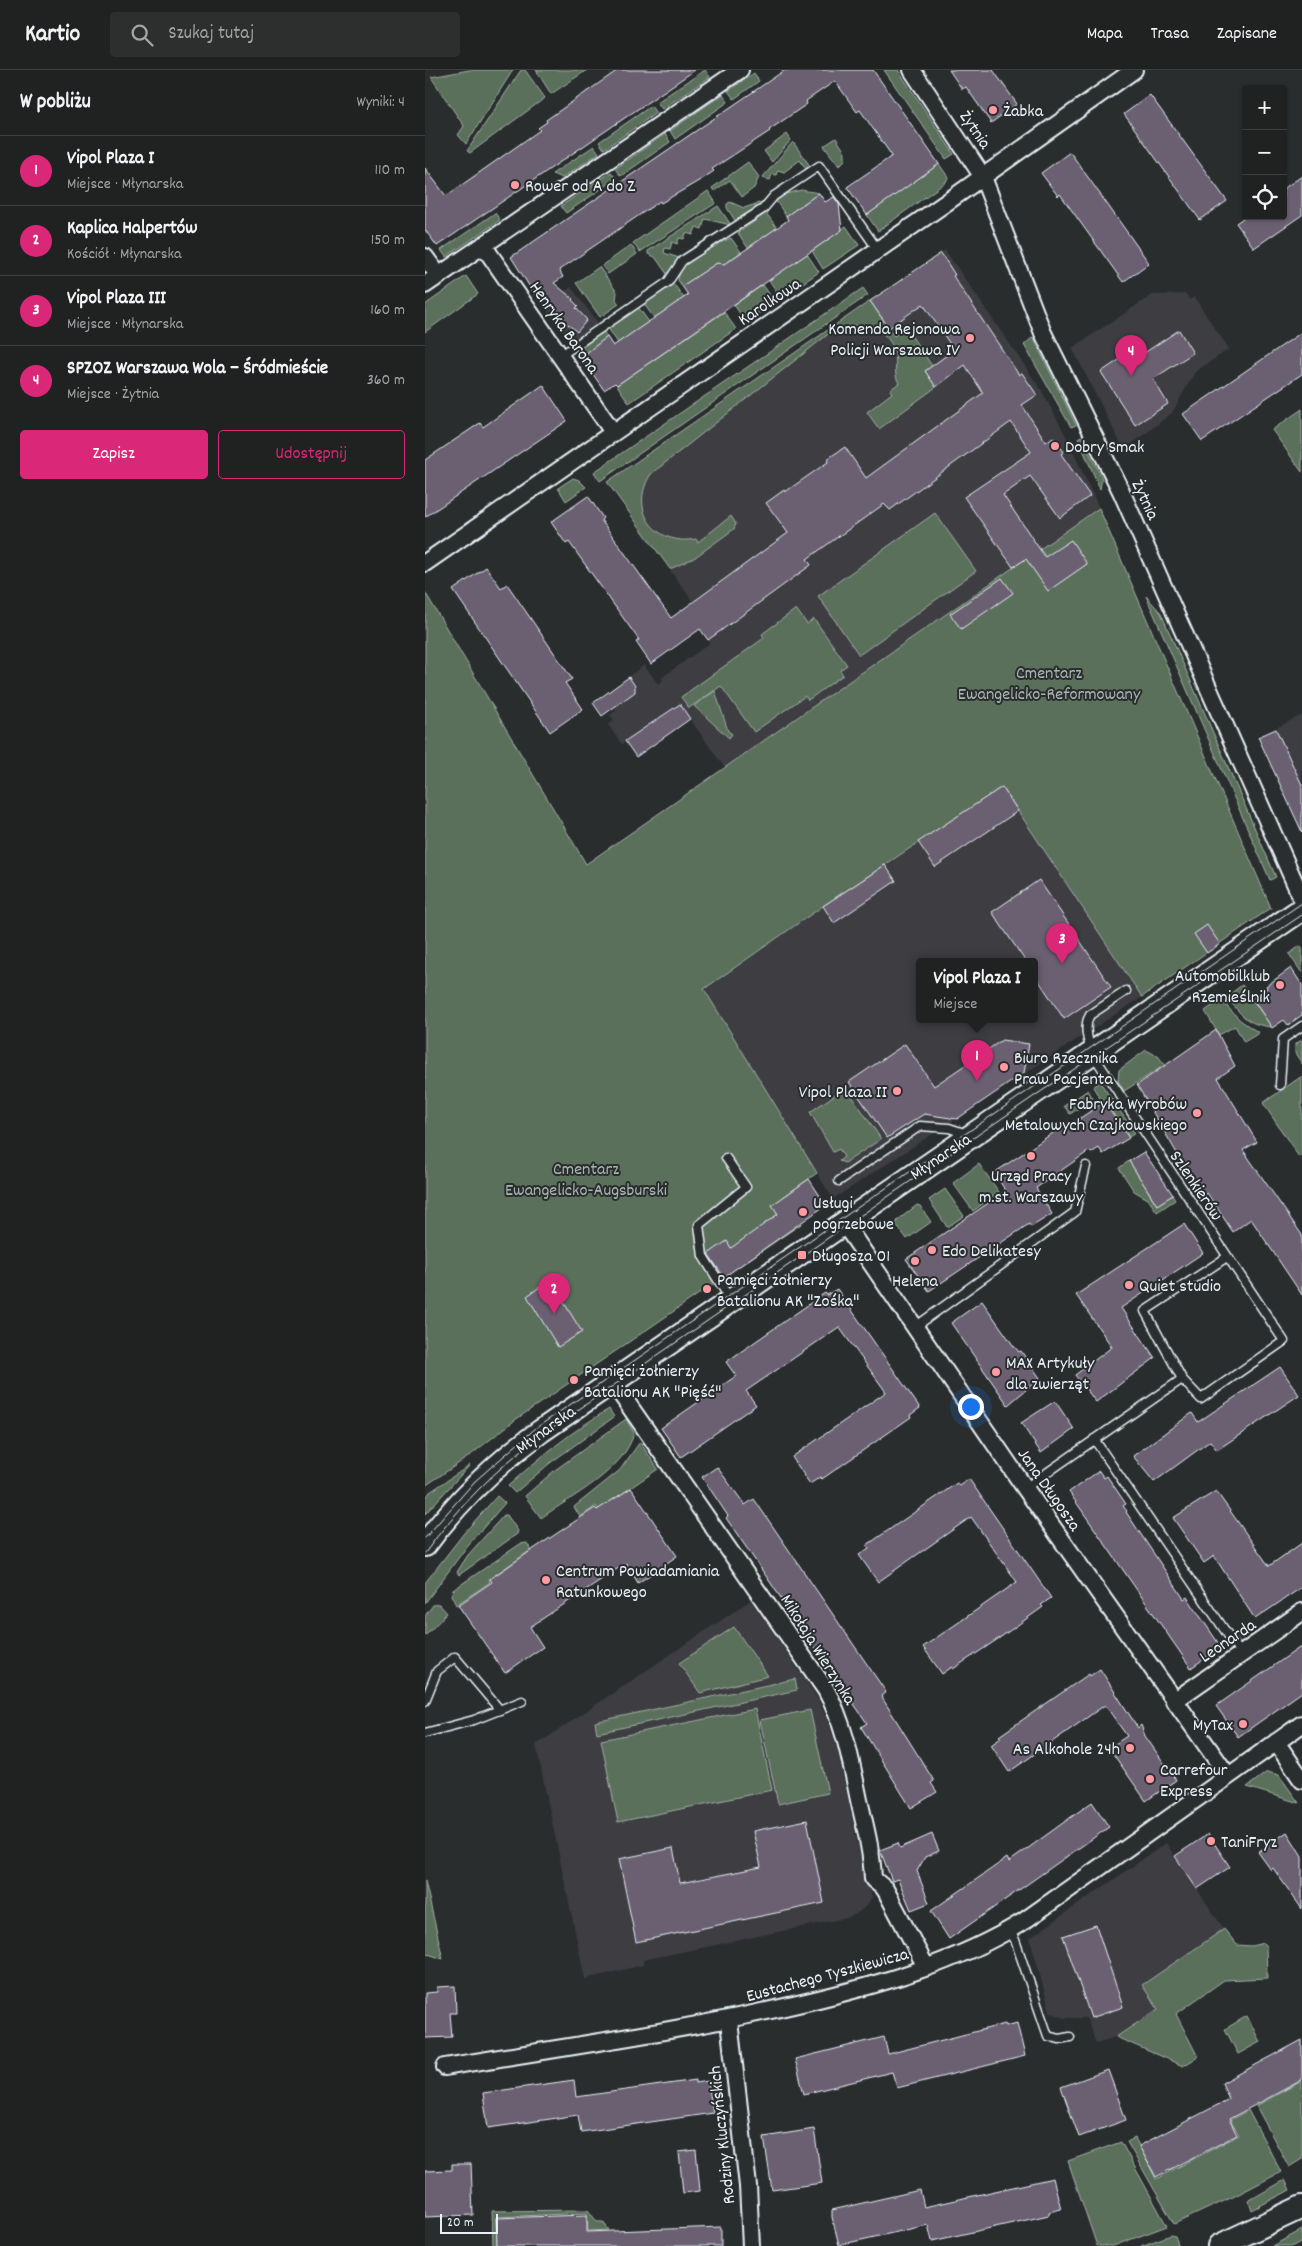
<!DOCTYPE html>
<html lang="pl">
<meta charset="utf-8">
<style>
:root{--surface:#202222;--page:#2d2f2f;--text:#f1f3f6;--muted:#a2a4a5;--line:#3d3f40;--accent:#db2777}
body{margin:0;font-family:Dekko,sans-serif;background:var(--page);color:var(--text)}
.controls{position:absolute;right:15px;top:15px;display:grid;overflow:hidden;border-radius:5px;box-shadow:0 1px 4px #0004}
.controls button{width:45px;height:45px;display:grid;place-items:center;padding:0;border:0;border-bottom:1px solid var(--line);background:var(--surface);color:var(--text);font:25px sans-serif}
.scale{position:absolute;left:15px;bottom:12px;width:58px;box-sizing:border-box;padding-left:5px;border:2px solid #e8f1f8;border-top:0;font-size:14px;line-height:18px;white-space:nowrap;color:#e8f1f8;-webkit-text-stroke:4px #2a2d2e;paint-order:stroke}
.you{position:absolute;left:545px;top:1336px;width:18px;height:18px;margin:-12px;border:4px solid #fff;border-radius:50%;background:#1a73e8;box-shadow:0 0 0 8px #1a73e833}
.badge{display:grid;place-items:center;width:32px;height:32px;border-radius:50%;background:var(--accent);color:#fff;font-size:16px;font-weight:700}
.pin{position:absolute;translate:-50% -41px;filter:drop-shadow(0 1px 2px #0008)}
.pin::after{content:'';position:absolute;top:26px;width:18px;height:15px;background:inherit;clip-path:polygon(0 0,100% 0,50% 100%)}
.popup{position:absolute;left:491px;top:888px;width:122px;height:65px;box-sizing:border-box;display:grid;place-content:center;border-radius:5px;background:var(--surface);filter:drop-shadow(0 1px 4px #0005);font-size:16px;white-space:nowrap;color:var(--muted)}
.popup b{font-size:19px;color:var(--text)}
.popup::after{content:'';position:absolute;left:50%;top:100%;margin-left:-10px;border:10px solid transparent;border-top-color:var(--surface)}
.list{margin:0;padding:0;list-style:none}
h2{display:flex;justify-content:space-between;align-items:center;height:65px;margin:0;padding:0 20px;font-size:21px}
h2 small{font-size:16px;font-weight:400;color:var(--muted)}
.list li{display:grid;grid-template-columns:32px 1fr auto;gap:15px;align-items:center;box-sizing:border-box;height:70px;padding:0 20px;border-top:1px solid var(--line)}
.list b{display:block;font-size:19px;white-space:nowrap}
.list p{margin:0;font-size:16px;white-space:nowrap;color:var(--muted)}
.list em{font-size:16px;font-style:normal;color:var(--muted)}
.actions{display:flex;gap:10px;padding:15px 20px}
.actions a{flex:1;padding:11px 0;border:1px solid var(--accent);border-radius:5px;text-align:center;font-size:18px;color:var(--accent)}
.actions .main{background:var(--accent);color:#fff}
.icon{flex:none;width:28px;height:28px;fill:none;stroke:currentColor;stroke-width:2;stroke-linecap:round;stroke-linejoin:round}
.map{position:relative;flex:none;width:877px;height:2176px;overflow:hidden}
header{display:flex;align-items:center;gap:30px;box-sizing:border-box;height:70px;padding:0 25px;background:var(--surface);border-bottom:1px solid var(--line)}
header strong{font-size:24px}
nav{display:flex;gap:28px;margin-inline-start:auto;font-size:18px}
.search{width:350px;height:45px;background:var(--page);display:flex;align-items:center;gap:12px;box-sizing:border-box;padding:0 18px;border-radius:5px;color:var(--muted);font-size:19px}
main{display:flex}
aside{flex:1;background:var(--surface)}
.map>svg:first-child{display:block}
</style>
<header>
<strong>Kartio</strong>
<div class="search"><svg class="icon" aria-label="search" viewBox="0 0 24 24"><circle cx="10" cy="10" r="6"/><path d="M15 15l6 6"/></svg>Szukaj tutaj</div>
<nav><a>Mapa</a><a>Trasa</a><a>Zapisane</a></nav>
</header>
<main>
<aside>
<h2>W pobliżu<small>Wyniki: 4</small></h2>
<ul class="list">
<li><span class="badge">1</span><div><b>Vipol Plaza I</b><p>Miejsce · Młynarska</p></div><em>110 m</em></li>
<li><span class="badge">2</span><div><b>Kaplica Halpertów</b><p>Kościół · Młynarska</p></div><em>150 m</em></li>
<li><span class="badge">3</span><div><b>Vipol Plaza III</b><p>Miejsce · Młynarska</p></div><em>160 m</em></li>
<li><span class="badge">4</span><div><b>SPZOZ Warszawa Wola – Śródmieście</b><p>Miejsce · Żytnia</p></div><em>360 m</em></li>
</ul>
<div class="actions"><a class="main">Zapisz</a><a>Udostępnij</a></div>
</aside>
<div class="map">
<svg width="877" height="2176" viewBox="0 0 877 2176">
<rect width="100%" height="100%" fill="#2a2d2e"/>
<filter id="ink" filterUnits="userSpaceOnUse"><feTurbulence type="fractalNoise" baseFrequency=".02" numOctaves="2"/><feDisplacementMap in="SourceGraphic" scale="10" xChannelSelector="R" yChannelSelector="G"/><feConvolveMatrix kernelMatrix="1 2 1 2 8 2 1 2 1" color-interpolation-filters="sRGB"/></filter>
<g filter="url(#ink)">
<path fill="#3d3d42" fill-rule="evenodd" d="M520,180L617,321L639,362L674,438L300,698L265,649L211,687L201,672L197,674L183,655L189,650L185,645L192,640L180,624L219,595L233,614L238,610L236,608L285,573L260,538L268,532L182,412Z
M146,217L173,253L146,273L119,236Z
M761,224L764,230L769,227L804,279L770,302L747,343L699,380L647,278L727,225Z
M877,645V755L833,667Z
M593,741L717,927L408,1129L278,919L493,772L510,797ZM494,892H610V950H494Z
M326,1530L393,1629L401,1647L411,1675L435,1785L447,1827L441,1836L431,1844L421,1848L218,1890V1895L160,1909L111,1675Z
M741,1773L799,1859L717,1915L733,1939L691,1967L671,1973L661,1948H640L625,1942L605,1868Z"/>
<path fill="#5a6f5a" stroke="#a1b0a9" d="M44,0H88L41,74L33,65L39,56L6,7Z
M96,0H100L120,28L45,83L42,81Z
M111,0H162L126,24Z
M280,0L285,7L237,39L232,32Z
M459,0H473L529,84L521,89Z
M329,3L334,11L309,29L303,21Z
M298,24L303,32L250,69L245,61Z
M226,36L231,43L179,79L174,72Z
M240,64L245,72L196,106L190,99Z
M362,64L366,70L347,92L339,81Z
M411,68L420,82V90L414,96L399,76Z
M368,72L385,96L381,99L375,90L359,102L353,100L351,105L347,104L345,110L337,108Z
M169,76L174,83L137,108L127,104Z
M323,92L334,107L329,118L317,127L305,110L289,121L287,118Z
M514,94L523,107L521,112L453,161L442,145Z
M186,102L191,109L141,143L136,136Z
M376,120L394,123L361,146L351,131L361,124Z
M283,121L291,133L215,182L208,173Z
M305,132L319,138L334,133L336,135L311,152L302,138V134Z
M293,136L306,155L280,149L277,159L271,157L268,165L261,163L259,169L254,168L252,174L247,172L245,179L240,178L239,183L254,188L242,204L230,187L223,184V181Z
M70,143L75,150L21,187L16,180Z
M341,143L352,158L323,178L313,163Z
M421,156L434,175L398,199L387,181Z
M306,168L316,182L297,196L292,193L257,216L253,210C256,187 288,176 306,168Z
M206,175L212,184L183,204L177,196Z
M382,184L394,202L356,228L344,210Z
M174,197L192,222L191,230L194,234L175,247L151,213Z
M41,206L53,224L0,262V235Z
M248,213L259,228L229,248L219,234Z
M338,215L350,232L321,252L309,235Z
M438,218L443,225L175,411L169,402Z
M445,231L469,266L481,258L507,296L500,301L511,317L454,359L442,342L467,323L465,320L474,313C468,304 472,295 470,283C462,253 429,250 406,262L226,404C203,439 230,477 271,469L273,472L306,446L311,454L309,459L269,488L245,499L182,412Z
M213,237L224,252L193,273L183,258Z
M299,242L311,259L204,333L192,315Z
M178,261L182,267L156,287L152,280Z
M608,267L651,355L646,357L599,275Z
M877,339V402L847,360Z
M656,366L677,408L675,419L653,368Z
M148,408L154,410L161,417L141,431L133,418Z
M674,438L846,838L717,927L577,717L398,836L279,919L392,1103L358,1127L376,1154L90,1350L43,1387L0,1416V522L161,794Z
M510,443L551,501L434,585L393,526Z
M721,526L736,543L851,807L845,810Z
M371,539L382,554L389,549L422,595L415,600L418,605L383,630L380,626L329,662L296,616L264,638L256,627L339,568L337,564Z
M290,621L303,661L307,664L304,668L269,636Z
M875,876L877,877V903L864,884Z
M817,915L847,957C819,954 818,945 801,927Z
M796,930L815,950L834,963L819,972L810,956L794,965L780,941Z
M877,970V994L870,983V974Z
M721,980L733,986L740,995L699,1021L693,1011L694,1000Z
M877,1006V1085L874,1087L838,1033Z
M675,1012L710,1063L704,1067L678,1029L676,1030L668,1017Z
M421,1017L456,1069L420,1093L414,1091L419,1087L414,1079L408,1082L385,1042Z
M663,1020L668,1029L645,1044L639,1036Z
M704,1091L732,1135L747,1125L750,1130L732,1142L723,1129L709,1121L694,1098Z
M554,1094L574,1122L548,1141L528,1113Z
M520,1119L539,1146L522,1157L504,1130Z
M492,1135L495,1136L506,1152L482,1169L471,1154L473,1150Z
M184,1339L189,1347L125,1393L90,1423L83,1416C115,1387 147,1361 184,1339Z
M201,1349L209,1363C199,1401 147,1426 116,1448L100,1426L130,1400Z
M215,1372L233,1399L173,1440L171,1436L155,1447L149,1437L195,1400Z
M45,1395L0,1444V1429L5,1422Z
M72,1426L80,1433L43,1475L0,1533V1513L39,1463Z
M79,1445H82L93,1461L92,1464L34,1505L32,1502L43,1485Z
M102,1473L106,1480L64,1509L65,1512L31,1535L26,1525L28,1520L95,1474Z
M14,1534L22,1543L0,1566V1546L8,1535Z
M309,1557L343,1606L275,1623L254,1593Z
M370,1609L372,1620L172,1663L170,1652Z
M330,1639L347,1720L193,1752L176,1670Z
M385,1640L403,1723L353,1734L335,1650Z
M842,1702L854,1705L874,1733L822,1717Z
M0,1811L18,1889L0,1883Z
M799,1859L812,1875L827,1876L838,1873L841,1876L842,1908L799,1910L751,1944L773,1987L758,1996L691,1967L733,1939L717,1915Z
M822,1946L835,1972L813,1984L800,1959Z
M877,2011V2089L864,2097L831,2036Z
M823,2040L856,2102L808,2127L749,2154L702,2072L710,2068L731,2109L814,2065L805,2050Z
M696,2072L742,2156L688,2176H672L643,2091Z
M860,2110L865,2120L827,2140L823,2131Z
M163,2140L172,2152H178L184,2160L163,2161L162,2143L71,2147L72,2176H68L67,2141Z
M877,2160V2171L868,2176H847Z
M746,2165L750,2166L753,2174L748,2176H716Z"/>
<path fill="#6a6172" stroke="#e8f1f8" d="M193,0H270L12,176L0,160V98L21,126L115,60L113,58L122,52L121,50Z
M360,0H448L514,94L442,145L422,117L467,86L435,40L432,42L410,11L381,31L382,34L344,60L345,61L287,99L289,101L277,109L236,133L235,131L134,200L138,207L129,213L148,229L147,230L153,236L151,238L162,250L152,262L139,251L140,249L134,244L135,242L114,223L110,225L86,187Z
M524,0H568L592,34L566,53L541,17L537,19Z
M725,25L802,131L775,150L699,44Z
M645,82L724,193L698,212L635,124L633,126L616,103Z
M877,106V145L829,178L811,153L821,146H858V119Z
M394,123L400,132L409,127L414,134L417,160L192,315L190,313L179,320L156,287L182,267L188,276L263,225L257,216L292,193L299,194L323,178L363,150L361,146Z
M516,183L530,205L528,206L594,305L597,303L612,325L597,335L621,372L628,367L639,382L636,384L665,426L635,448L605,406L578,425L620,487L646,470L662,494L623,521L601,489L588,497L539,427L606,382L586,352L465,440L459,434L382,489L386,495L283,570L275,559L226,594L211,572L214,570L144,472L141,474L126,452L163,426L178,448L176,450L246,548L363,463L341,433L359,420L360,422L403,392L402,389L420,377L441,408L558,323L540,295L511,317L500,301L529,280L498,234L464,258L445,231Z
M754,260L768,283L728,309L743,334L710,355L676,302L709,280L713,287Z
M877,262V304L777,371L758,344Z
M118,315L142,351L0,447V390L55,353L58,357Z
M61,497L76,518L82,514L147,609L140,613L158,639L125,662L28,520Z
M577,508L588,523L536,559L525,544Z
M204,607L210,616V622L177,646L168,633Z
M255,634L265,649L211,687L200,671Z
M851,659L877,715V762L833,667Z
M577,717L593,741L510,797L493,772Z
M460,795L471,811L409,853L398,836Z
M614,810L686,917L639,949L610,905V892H601L567,842Z
M782,855L795,874L782,883L769,864Z
M866,898L877,915V945L863,955L859,950L847,958L827,928L842,918L841,916Z
M791,960L810,996L793,1008L832,1072L818,1080L877,1165V1225L826,1149L808,1162L782,1123L777,1126L712,1015Z
M577,970L604,974L599,1003L532,1049L499,1044L462,1068L424,1012L480,974L509,1016Z
M679,1032L704,1068L678,1084L674,1078L666,1083L664,1081L611,1118L627,1144L606,1157L604,1154L504,1221L481,1189L581,1121L569,1103L644,1052L645,1055Z
M719,1082L748,1125L732,1135L704,1091Z
M384,1109L401,1135L299,1207L283,1184L302,1171L306,1178L353,1144L347,1135Z
M759,1154L778,1183L696,1238L730,1288L671,1332L650,1305L687,1277L651,1225Z
M125,1210L157,1262L133,1277L102,1226Z
M412,1219L495,1338L485,1345L486,1347L397,1409L395,1407L385,1414L367,1387L461,1322L414,1257L321,1321L331,1335L256,1387L236,1358L311,1306L301,1292L400,1223L402,1225Z
M557,1231L588,1275L594,1282L596,1281L615,1308L583,1335L526,1253Z
M855,1297L874,1325L792,1380L785,1371L729,1412L708,1386L767,1343L773,1352Z
M630,1331L649,1359L616,1383L596,1353Z
M292,1397L320,1435L329,1429L461,1622L456,1626L509,1711L506,1713L512,1722L486,1738L436,1657L442,1653L301,1448L303,1446L277,1407Z
M674,1401L679,1408L682,1406L701,1434L698,1436L702,1441L701,1442L759,1529L762,1527L796,1577L766,1598L644,1422Z
M544,1409L626,1528L616,1535L618,1537L573,1569L528,1599L527,1597L517,1604L498,1577L592,1512L546,1447L453,1512L434,1485L444,1478L442,1475L532,1413L534,1416Z
M206,1418L252,1486L213,1513L201,1493L105,1557L118,1577L80,1603L33,1535L67,1512L65,1509L107,1480L170,1438L172,1440Z
M791,1421L844,1496L877,1473V1517L830,1549L789,1486L779,1493L748,1448Z
M877,1576V1622L813,1667L791,1636Z
M675,1599L713,1658L716,1655L720,1666L751,1710L721,1731L684,1678L702,1666L680,1635L584,1702L566,1675L576,1668L574,1666L664,1604L665,1606Z
M667,1732L684,1757L524,1869L506,1841L582,1788L584,1792Z
M382,1750L399,1833L211,1872L194,1789L248,1778L255,1813L336,1797L328,1761Z
M862,1762L877,1786V1839L848,1798L846,1800L833,1782Z
M507,1764L514,1781L500,1787L492,1801L504,1833L486,1840L473,1809L467,1811L455,1780L473,1773L475,1778Z
M783,1764L805,1797L772,1819L750,1786Z
M671,1855L698,1937L666,1948L638,1866Z
M30,1916L31,1943H25L27,1967L0,1968V1923L12,1922V1917Z
M592,1953L600,1986L472,2018L467,2002L379,2024L370,1989L459,1967L463,1984L580,1954L581,1956Z
M877,1970V2010L804,2049L812,2065L731,2107L714,2076L804,2029L797,2013Z
M683,2000L701,2050L654,2067L636,2017Z
M149,2010L151,2027L271,2010V2013L283,2011L288,2043L156,2062L153,2045L63,2058L58,2023Z
M389,2059L397,2113L347,2120L339,2067Z
M271,2080L275,2121L258,2123L254,2082Z
M27,2094H46L48,2145L0,2147V2101L27,2100Z
M628,2108L636,2139L624,2142V2145L507,2171L503,2155L414,2175L407,2147V2140L495,2120L499,2137Z
M162,2145V2162L296,2157V2176H72L71,2148Z"/>
<g fill="none" stroke-linecap="round" stroke-linejoin="round">
<g stroke="#e8f1f8" stroke-width="11">
<path id="lane" d="M135,286L243,212L257,191L338,139L349,126L394,96L453,180
M855,1015L858,969L877,956
M301,1088L321,1117L274,1155L278,1186L305,1229
M414,1111L495,1056L524,1058L542,1064
M490,1257L650,1142L661,1096
M757,1309L720,1241L802,1187
M669,1369L816,1584
M600,1418L757,1309L776,1329L859,1271L667,983C663,972 658,956 665,945L701,921
M0,1631L12,1601L30,1587L75,1640
M0,1663L49,1650L97,1631
M584,1860L590,1870L623,1966L634,1969L645,1967"/>
</g>
<g stroke="#e8f1f8" stroke-width="20">
<path id="street" d="M487,0L558,107L618,263L696,421L877,829
M58,175L188,362
M0,187L14,206
M0,215L315,0
M0,493L522,132L709,0
M418,1152L600,1418L803,1706
M187,1311L401,1620C420,1655 426,1692 434,1730C440,1756 447,1782 448,1809L460,1819L501,1897
M749,1631L877,1542
M851,1672L877,1710
M304,1951L323,2116L326,2176
M20,1997C139,1977 259,1961 377,1933C453,1915 532,1893 599,1851L877,1654"/>
</g>
<g stroke="#e8f1f8" stroke-width="26">
<path id="secondary" d="M0,1475C33,1430 72,1393 116,1361L877,839
M794,2176L877,2137"/>
</g>
<use href="#lane" stroke="#2a2d2e" stroke-width="8"/>
<use href="#street" stroke="#2a2d2e" stroke-width="16"/>
<use href="#secondary" stroke="#2a2d2e" stroke-width="22"/>
<path stroke="#e8f1f8" stroke-width="1" d="M0,1468L50,1411L111,1358L877,833
M0,1483C32,1438 71,1399 115,1366L605,1029L877,845"/>
</g>
</g>
<g fill="#ff9aa2" stroke="#2a2d2e" stroke-width="2">
<circle cx="568" cy="40" r="5"/>
<circle cx="90" cy="115" r="5"/>
<circle cx="545" cy="268" r="5"/>
<circle cx="630" cy="376" r="5"/>
<circle cx="855" cy="915" r="5"/>
<circle cx="579" cy="997" r="5"/>
<circle cx="472" cy="1021" r="5"/>
<circle cx="772" cy="1043" r="5"/>
<circle cx="606" cy="1086" r="5"/>
<circle cx="378" cy="1142" r="5"/>
<circle cx="507" cy="1180" r="5"/>
<rect x="372" y="1180" width="10" height="10" rx="2.5"/>
<circle cx="490" cy="1191" r="5"/>
<circle cx="704" cy="1215" r="5"/>
<circle cx="282" cy="1219" r="5"/>
<circle cx="571" cy="1302" r="5"/>
<circle cx="149" cy="1310" r="5"/>
<circle cx="121" cy="1510" r="5"/>
<circle cx="818" cy="1654" r="5"/>
<circle cx="705" cy="1678" r="5"/>
<circle cx="725" cy="1709" r="5"/>
<circle cx="786" cy="1771" r="5"/>
</g>
<g text-anchor="middle" stroke-width="4" stroke-linejoin="round" paint-order="stroke">
<g font-size="18" fill="#e8f1f8" stroke="#2a2d2e" text-anchor="start">
<text x="578" y="46">Żabka</text>
<text x="100" y="121">Rower od A do Z</text>
<text x="535" y="264" text-anchor="end">Komenda Rejonowa<tspan x="535" dy="21">Policji Warszawa IV</tspan></text>
<text x="640" y="382">Dobry Smak</text>
<text x="845" y="911" text-anchor="end">Automobilklub<tspan x="845" dy="21">Rzemieślnik</tspan></text>
<text x="589" y="993">Biuro Rzecznika<tspan x="589" dy="21">Praw Pacjenta</tspan></text>
<text x="462" y="1027" text-anchor="end">Vipol Plaza II</text>
<text x="762" y="1039" text-anchor="end">Fabryka Wyrobów<tspan x="762" dy="21">Metalowych Czajkowskiego</tspan></text>
<text x="606" y="1111" text-anchor="middle">Urząd Pracy<tspan x="606" dy="21">m.st. Warszawy</tspan></text>
<text x="388" y="1138">Usługi<tspan x="388" dy="21">pogrzebowe</tspan></text>
<text x="517" y="1186">Edo Delikatesy</text>
<text x="387" y="1191">Długosza 01</text>
<text x="292" y="1215">Pamięci żołnierzy<tspan x="292" dy="21">Batalionu AK "Zośka"</tspan></text>
<text x="490" y="1216" text-anchor="middle">Helena</text>
<text x="714" y="1221">Quiet studio</text>
<text x="581" y="1298">MAX Artykuły<tspan x="581" dy="21">dla zwierząt</tspan></text>
<text x="159" y="1306">Pamięci żołnierzy<tspan x="159" dy="21">Batalionu AK "Pięść"</tspan></text>
<text x="131" y="1506">Centrum Powiadamiania<tspan x="131" dy="21">Ratunkowego</tspan></text>
<text x="808" y="1660" text-anchor="end">MyTax</text>
<text x="695" y="1684" text-anchor="end">As Alkohole 24h</text>
<text x="735" y="1705">Carrefour<tspan x="735" dy="21">Express</tspan></text>
<text x="796" y="1777">TaniFryz</text>
</g>
<g font-size="18" fill="#e8f1f8" stroke="#2a2d2e">
<text transform="translate(551 59) rotate(56)" y="6">Żytnia</text>
<text transform="translate(344 231) rotate(-34)" y="6">Karolkowa</text>
<text transform="translate(140 257) rotate(55)" y="6">Henryka Barona</text>
<text transform="translate(721 429) rotate(65)" y="6">Żytnia</text>
<text transform="translate(515 1086) rotate(-34)" y="6">Młynarska</text>
<text transform="translate(772 1115) rotate(56)" y="6">Szlenkierów</text>
<text transform="translate(120 1359) rotate(-36)" y="6">Młynarska</text>
<text transform="translate(625 1419) rotate(55)" y="6">Jana Długosza</text>
<text transform="translate(802 1570) rotate(-34)" y="6">Leonarda</text>
<text transform="translate(394 1579) rotate(58)" y="6">Mikołaja Wierzynka</text>
<text transform="translate(402 1904) rotate(-15)" y="6">Eustachego Tyszkiewicza</text>
<text transform="translate(296 2065) rotate(-96)" y="6">Rodziny Kluczyńskich</text>
</g>
<g font-size="18" fill="#a8b6b1" stroke="#2a2d2e">
<text x="624" y="608">Cmentarz<tspan x="624" dy="21">Ewangelicko-Reformowany</tspan></text>
<text x="161" y="1104">Cmentarz<tspan x="161" dy="21">Ewangelicko-Augsburski</tspan></text>
</g>
</g>
</svg>
<div class="controls">
<button>+</button>
<button>−</button>
<button><svg class="icon" aria-label="locate" viewBox="0 0 24 24"><circle cx="12" cy="12" r="6"/><path d="M12 2v4M12 18v4M2 12h4M18 12h4"/></svg></button>
</div>
<div class="scale">20 m</div>
<div class="you"></div>
<div class="pin badge" style="left:552px;top:1011px">1</div>
<div class="popup"><b>Vipol Plaza I</b>Miejsce</div>
<div class="pin badge" style="left:129px;top:1244px">2</div>
<div class="pin badge" style="left:637px;top:894px">3</div>
<div class="pin badge" style="left:706px;top:306px">4</div>
</div>
</main>
